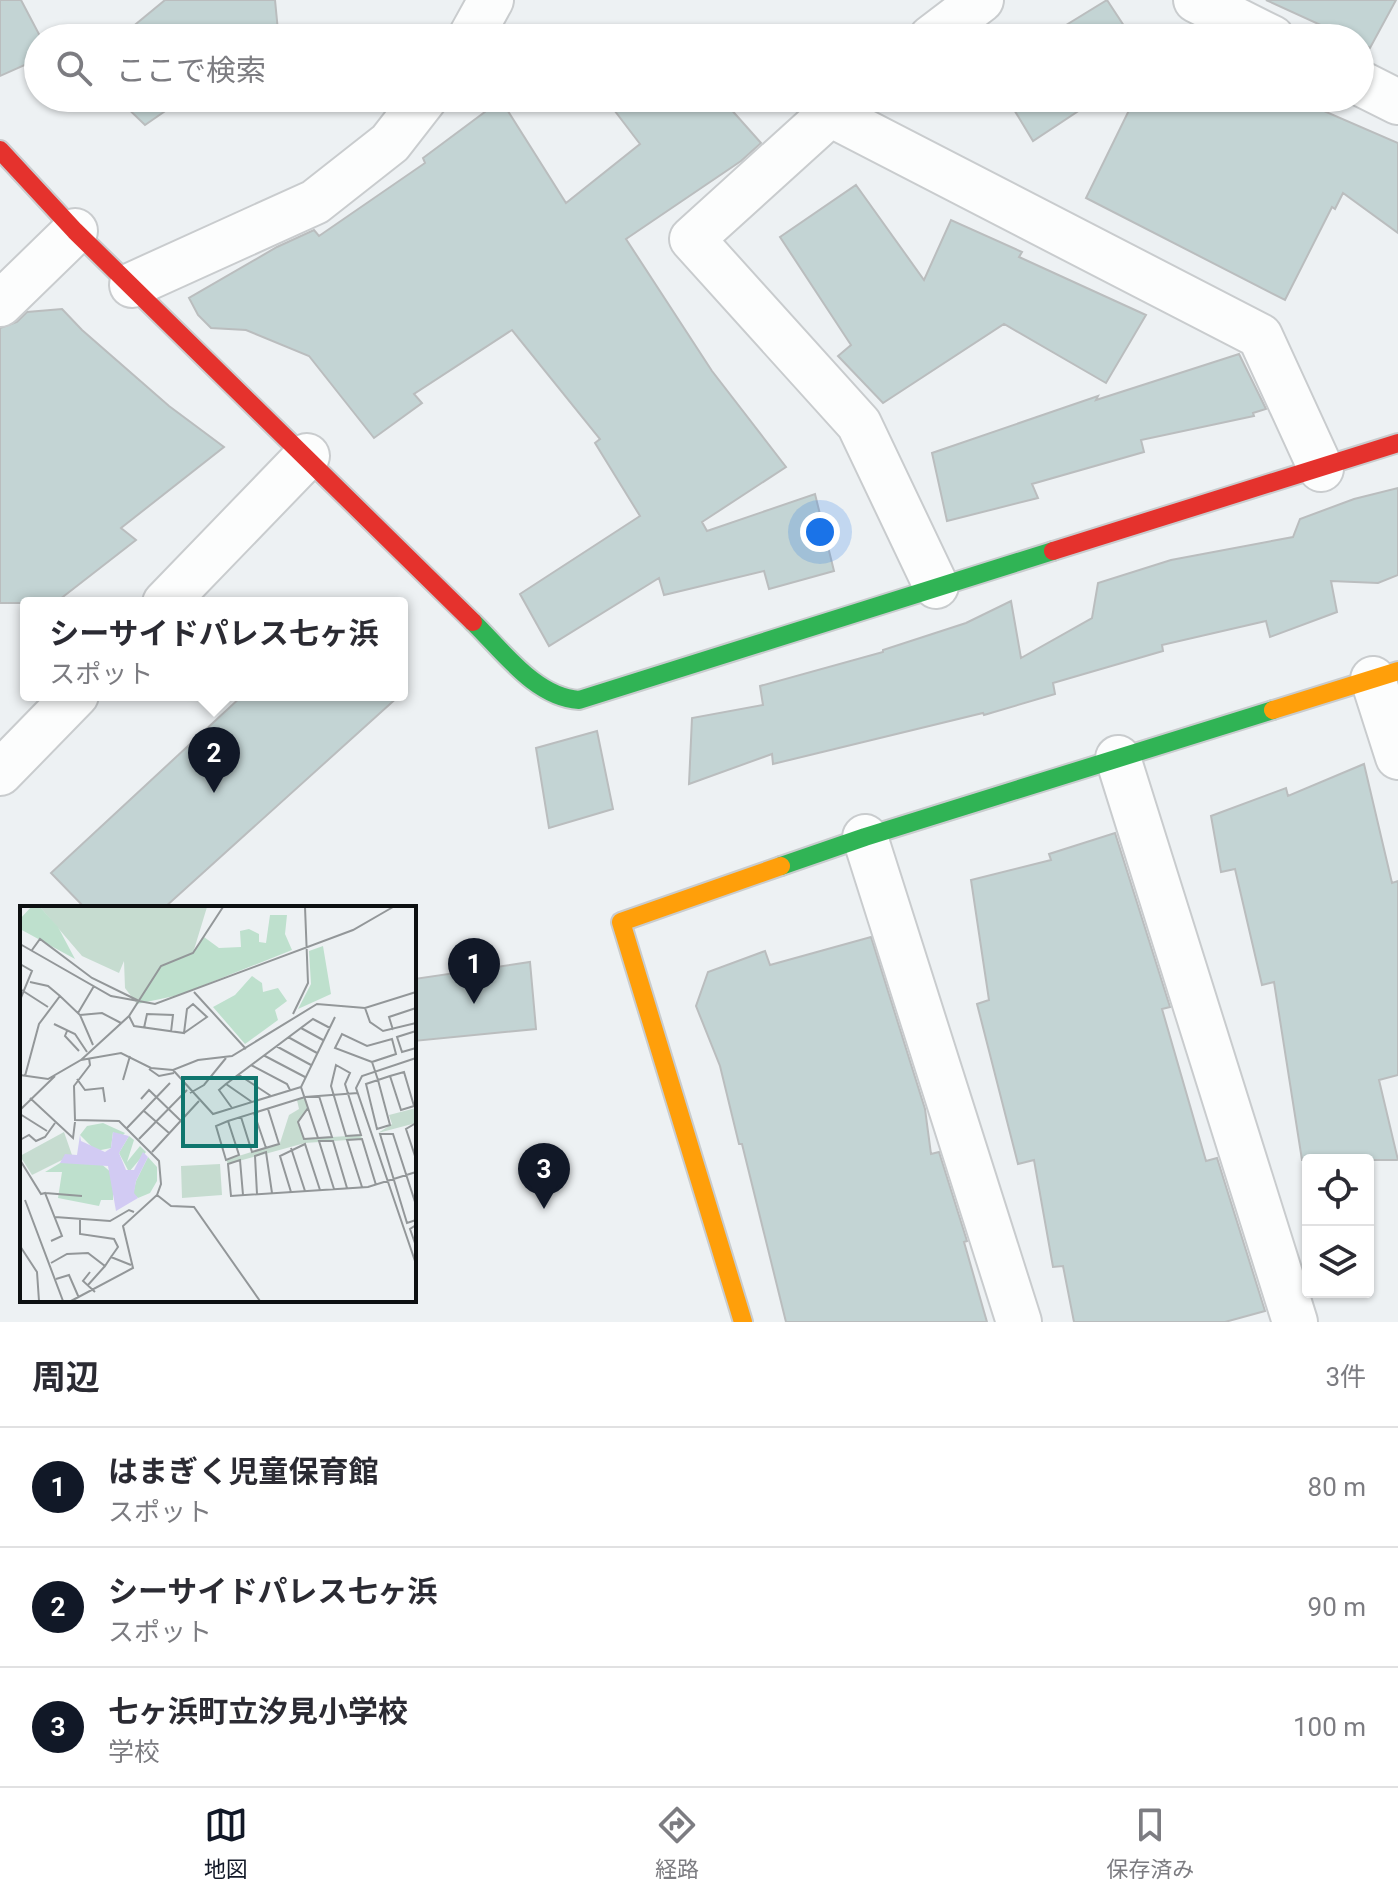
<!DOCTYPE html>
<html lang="ja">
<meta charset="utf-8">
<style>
:root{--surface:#fff;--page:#f2f2f3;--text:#2b2b33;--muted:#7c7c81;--line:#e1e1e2;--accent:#111827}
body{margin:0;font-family:Roboto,"Noto Sans JP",sans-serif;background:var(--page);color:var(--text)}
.controls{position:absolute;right:24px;bottom:24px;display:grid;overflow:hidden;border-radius:8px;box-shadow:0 2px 6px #0004}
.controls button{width:72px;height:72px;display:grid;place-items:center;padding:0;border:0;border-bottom:2px solid var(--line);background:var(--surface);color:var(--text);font:40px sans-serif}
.you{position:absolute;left:820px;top:532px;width:28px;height:28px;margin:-20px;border:6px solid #fff;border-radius:50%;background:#1a73e8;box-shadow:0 0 0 12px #1a73e833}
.badge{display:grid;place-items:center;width:52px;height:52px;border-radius:50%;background:var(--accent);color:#fff;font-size:26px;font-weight:700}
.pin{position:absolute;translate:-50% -66px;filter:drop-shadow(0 2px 4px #0008)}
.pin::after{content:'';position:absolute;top:42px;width:28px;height:24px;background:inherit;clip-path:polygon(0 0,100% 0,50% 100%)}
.popup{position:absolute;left:20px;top:597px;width:388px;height:104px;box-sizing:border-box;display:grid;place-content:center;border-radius:8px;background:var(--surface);filter:drop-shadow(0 2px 6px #0005);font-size:26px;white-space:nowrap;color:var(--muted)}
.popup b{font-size:30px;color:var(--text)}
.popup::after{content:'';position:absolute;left:50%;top:100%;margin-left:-16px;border:16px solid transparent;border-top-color:var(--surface)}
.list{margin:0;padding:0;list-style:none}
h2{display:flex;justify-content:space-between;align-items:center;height:104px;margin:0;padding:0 32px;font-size:34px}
h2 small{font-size:26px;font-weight:400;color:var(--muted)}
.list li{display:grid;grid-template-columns:52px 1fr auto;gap:24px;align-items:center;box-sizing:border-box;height:120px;padding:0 32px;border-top:2px solid var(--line)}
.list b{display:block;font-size:30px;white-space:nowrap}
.list p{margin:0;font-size:26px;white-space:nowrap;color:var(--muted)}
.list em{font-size:26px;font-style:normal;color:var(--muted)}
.icon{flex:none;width:44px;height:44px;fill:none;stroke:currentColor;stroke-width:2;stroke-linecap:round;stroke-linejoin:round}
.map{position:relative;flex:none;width:1398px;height:1322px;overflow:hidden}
.search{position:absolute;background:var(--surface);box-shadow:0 2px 6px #0004;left:24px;right:24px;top:24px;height:88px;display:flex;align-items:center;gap:20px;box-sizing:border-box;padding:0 28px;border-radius:44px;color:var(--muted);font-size:30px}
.sheet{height:464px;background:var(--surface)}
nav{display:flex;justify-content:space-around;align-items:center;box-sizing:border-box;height:112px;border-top:2px solid var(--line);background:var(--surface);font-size:22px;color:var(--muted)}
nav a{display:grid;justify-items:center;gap:4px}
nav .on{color:var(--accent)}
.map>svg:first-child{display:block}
</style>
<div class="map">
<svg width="1398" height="1322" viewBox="0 0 1398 1322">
<rect width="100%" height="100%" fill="#edf1f3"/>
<path fill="#c3d4d4" stroke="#babdbe" stroke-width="2" d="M0,0H21L41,38H38V59L0,76Z
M165,0H275L278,31L268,38H119Z
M1107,0L1132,38H1045Z
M1266,0H1396L1370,48L1360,43V38H1349Z
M117,98H184L145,125Z
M605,98H721L761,143L741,161L626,239L712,371L786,467L702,522L707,531L815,494L834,571L769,589L764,571L664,595L659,578L549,646L520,594L640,516L595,443L600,439L512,330L414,394L422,403L374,438L309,356L246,330L211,328L198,315L189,298L277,247L314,230L319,236L425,163L423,158L501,100L566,203L640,144Z
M1007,98H1098L1033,141Z
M1135,98H1294L1398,143V233L1343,193L1335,209L1332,207L1285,300L1086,198Z
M856,185L924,280L951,220L1022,252L1019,257L1146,315L1106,383L1004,324L883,403L838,356L851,345L780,237Z
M62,309L82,330L169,406L224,447L121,528L136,540L55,603H0V328L17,322L27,312Z
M1239,354L1266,409L1253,413L1254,416L1141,440L1144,452L1032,484L1038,498L947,521L932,453L1098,396L1096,400Z
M1398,488V575L1378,583L1331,581L1337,612L1270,637L1266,621L1162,645L1163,651L1053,683L1055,694L984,715L983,713L773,764L772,754L689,784L692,718L763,705L760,686L883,652V650L966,623L1011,601L1021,658L1092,618L1098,583L1171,560L1293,537L1300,519L1354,499Z
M243,695H400L164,908H85L51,873Z
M597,731L613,809L549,828L536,748Z
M1364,764L1392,883L1398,881V1075L1379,1080L1398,1160H1302L1274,982L1262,985L1235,869L1221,872L1211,816L1286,788L1288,796Z
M1115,833L1170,1007L1162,1009L1206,1161L1217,1158L1265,1311L1225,1322H1074L1063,1266L1053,1267L1034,1160L1018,1164L977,1004L989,1000L971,880L1051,860L1049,854Z
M871,937L925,1109L931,1154L939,1152L967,1241L964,1242L987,1322H786L742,1144H739L720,1066L696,1006L708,972L765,951L770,965Z
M530,962L536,1029L414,1041V979Z"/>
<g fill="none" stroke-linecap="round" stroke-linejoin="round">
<g stroke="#c9ccce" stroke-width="48">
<path id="street" d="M1196,0L1272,38
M470,38L491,0
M931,38L981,0
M1360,83L1398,102
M851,98L830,114L1260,336L1321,469
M830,114L692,239L859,424L936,586
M132,285L315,202L390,143L425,98
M0,304L75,231
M165,603L307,456
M1373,679L1398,757
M1118,758L1295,1322
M0,773L76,695
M865,837L1019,1322"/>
</g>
<g stroke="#c9ccce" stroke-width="22">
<path id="fast" d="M473,622C503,651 535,697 579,700L1053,551
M781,866L865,837L1273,710"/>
</g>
<g stroke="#c9ccce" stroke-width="22">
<path id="slow" d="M1273,710L1398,671
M743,1322L621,922L781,866"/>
</g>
<g stroke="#c9ccce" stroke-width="22">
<path id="jam" d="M0,150L75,231L473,622
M1053,551L1398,443"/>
</g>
<use href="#street" stroke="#fcfdfd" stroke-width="44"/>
<use href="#fast" stroke="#30b455" stroke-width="18"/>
<use href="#slow" stroke="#ff9f0a" stroke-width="18"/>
<use href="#jam" stroke="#e5322d" stroke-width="18"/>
</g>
<g transform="translate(20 906)">
<rect width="396" height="396" fill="#edf1f3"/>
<path d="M20,1H187L173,47L117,98L105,82L104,55L99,67L62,50ZM285,191L288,202L278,217L284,233L341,229L342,233L285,237L208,258L206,254L260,237L269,209L279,203L277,194ZM396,202V217L358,227L372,218L369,209ZM44,226L52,249L12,269L0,250ZM200,258L202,289L162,292L161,260Z" fill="#c6dcd0"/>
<path d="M11,1H20L38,21L55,53L0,23V13ZM250,9H267L265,28L272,44L159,89L117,98L141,60L172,47L184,31L199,42L221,41L220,25L229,23L239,28V36L246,37ZM303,40L311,88L278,103L291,78L289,45ZM232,70L242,77L243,86L258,82L267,95L255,104L258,114L225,138L193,101L215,89ZM83,217L105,227L100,232L93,226L91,242L76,245L60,229L67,220ZM109,230L114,234L107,256L120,240L126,246L109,266L99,247ZM128,251L137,261V275L130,287L118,292L113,288L116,275ZM79,256L93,268V294H81L79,300L38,292L42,266H25L40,257Z" fill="#bee0cd"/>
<path d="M93,226L109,230L99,247L106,264H114L123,246L128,251L116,275L114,287L118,292L96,305L88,260L40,257L45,248L57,249L60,229L61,235L85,246L91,242Z" fill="#d2cbf3"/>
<path fill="none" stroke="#939799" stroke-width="2" d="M0,38L91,90L135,98L333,24L373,1M12,44L20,33L72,72L119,95M0,58L12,65L0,94M10,76L28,80L40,90M0,83L28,101M174,86L226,143M345,102L350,116L363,125L396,117M58,107L74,80M273,108L288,77L285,1M60,109L82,107L101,117M109,110L114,120L164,127L167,103L173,98L187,111L164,127M34,118L55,128L67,146M124,122L127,108L153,109L151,126M281,122L303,134M373,124L369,111L396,102M47,125L45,130L59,145M396,125L377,131L382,146L396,142M268,131L297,147M256,140L291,159M245,150L285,171M396,152L342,170L336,182L396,358M61,154L109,110L141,60L173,47L203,1M352,156L315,142L322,128L347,140L372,133L376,148L352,156L358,174L370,219L357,223L346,178L370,170L384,166L394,200L381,204L370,170M231,159L267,178L270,184M316,159L330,167L325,178L341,229L326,230L311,180ZM129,163L139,170L154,167M153,164L193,208L281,181M0,169L28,173L61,154L101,147L131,162L153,164L178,154L212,150L297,98L345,102L396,86M219,169L251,190M5,170L19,118L40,90L60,109L73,139M57,173L65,184L83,182L85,196M103,174L110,150M206,178L199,184L212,202M170,187L184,179L206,152M10,192L53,232L55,216M121,193L129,184L161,215M232,196L206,178L293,113L310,122M288,202L278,216L284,233L312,231L299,190M0,204L35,170M124,205L149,227M234,207L246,242M0,208L27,225M221,211L232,246L259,238L248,203M208,215L219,249L206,254L196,220L208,215L285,191L338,187M396,217L386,223L396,253M106,223L150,177M298,232L281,181L315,111M119,233L167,184M0,234L9,229L16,235L25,231L35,217M271,242L285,285M132,246L179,195M0,254L21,288L25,287L42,330L31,335M342,281L327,234L342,233L356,279M314,283L299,235H313L327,282M271,286L260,250L285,238L300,284M25,287L62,290M237,288L235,250L246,246L252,287M137,289L151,300L174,301L240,395M223,289L220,254L208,258L211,290L348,281L396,266M5,294L43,395M396,299L373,228H360L387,317L396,314M35,311L90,315L109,304L114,306M60,313V328L94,333L98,341L91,351M396,319L390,323L396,340M0,340L17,366L19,395M31,357L47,348L68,347L85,360L91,351L111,359M70,366L63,375L75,386M36,373L49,369L59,392M68,379L85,360M51,395L113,362L103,320L137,289L141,278L139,255L99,215L55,214L54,180L70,159L69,152"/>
<path fill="#0f766e" fill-opacity="0.15" stroke="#0f766e" stroke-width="4" d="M163,172H236V240H163Z"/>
<rect width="396" height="396" fill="none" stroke="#0d1011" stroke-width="4"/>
</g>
</svg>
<div class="controls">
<button><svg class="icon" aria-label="locate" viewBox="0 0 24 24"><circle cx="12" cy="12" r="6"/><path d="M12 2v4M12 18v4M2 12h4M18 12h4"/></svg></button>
<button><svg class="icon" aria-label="layers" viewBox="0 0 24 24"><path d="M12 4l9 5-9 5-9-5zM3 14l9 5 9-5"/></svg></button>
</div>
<div class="you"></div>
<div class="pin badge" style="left:474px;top:1004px">1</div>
<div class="pin badge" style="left:214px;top:793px">2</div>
<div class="popup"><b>シーサイドパレス七ヶ浜</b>スポット</div>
<div class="pin badge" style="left:544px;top:1209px">3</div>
<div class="search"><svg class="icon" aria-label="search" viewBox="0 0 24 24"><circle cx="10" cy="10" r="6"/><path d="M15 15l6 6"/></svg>ここで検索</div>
</div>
<section class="sheet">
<h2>周辺<small>3件</small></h2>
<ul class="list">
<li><span class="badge">1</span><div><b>はまぎく児童保育館</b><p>スポット</p></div><em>80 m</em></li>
<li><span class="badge">2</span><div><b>シーサイドパレス七ヶ浜</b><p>スポット</p></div><em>90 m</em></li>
<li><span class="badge">3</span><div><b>七ヶ浜町立汐見小学校</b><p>学校</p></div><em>100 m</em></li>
</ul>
</section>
<nav>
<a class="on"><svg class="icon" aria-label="map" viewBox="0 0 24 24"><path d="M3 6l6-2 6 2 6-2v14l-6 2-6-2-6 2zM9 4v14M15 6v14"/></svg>地図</a>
<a><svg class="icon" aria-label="directions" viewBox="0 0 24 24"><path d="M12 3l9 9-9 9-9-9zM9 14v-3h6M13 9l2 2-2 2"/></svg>経路</a>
<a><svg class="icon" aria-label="saved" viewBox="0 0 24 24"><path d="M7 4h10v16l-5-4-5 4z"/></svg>保存済み</a>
</nav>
